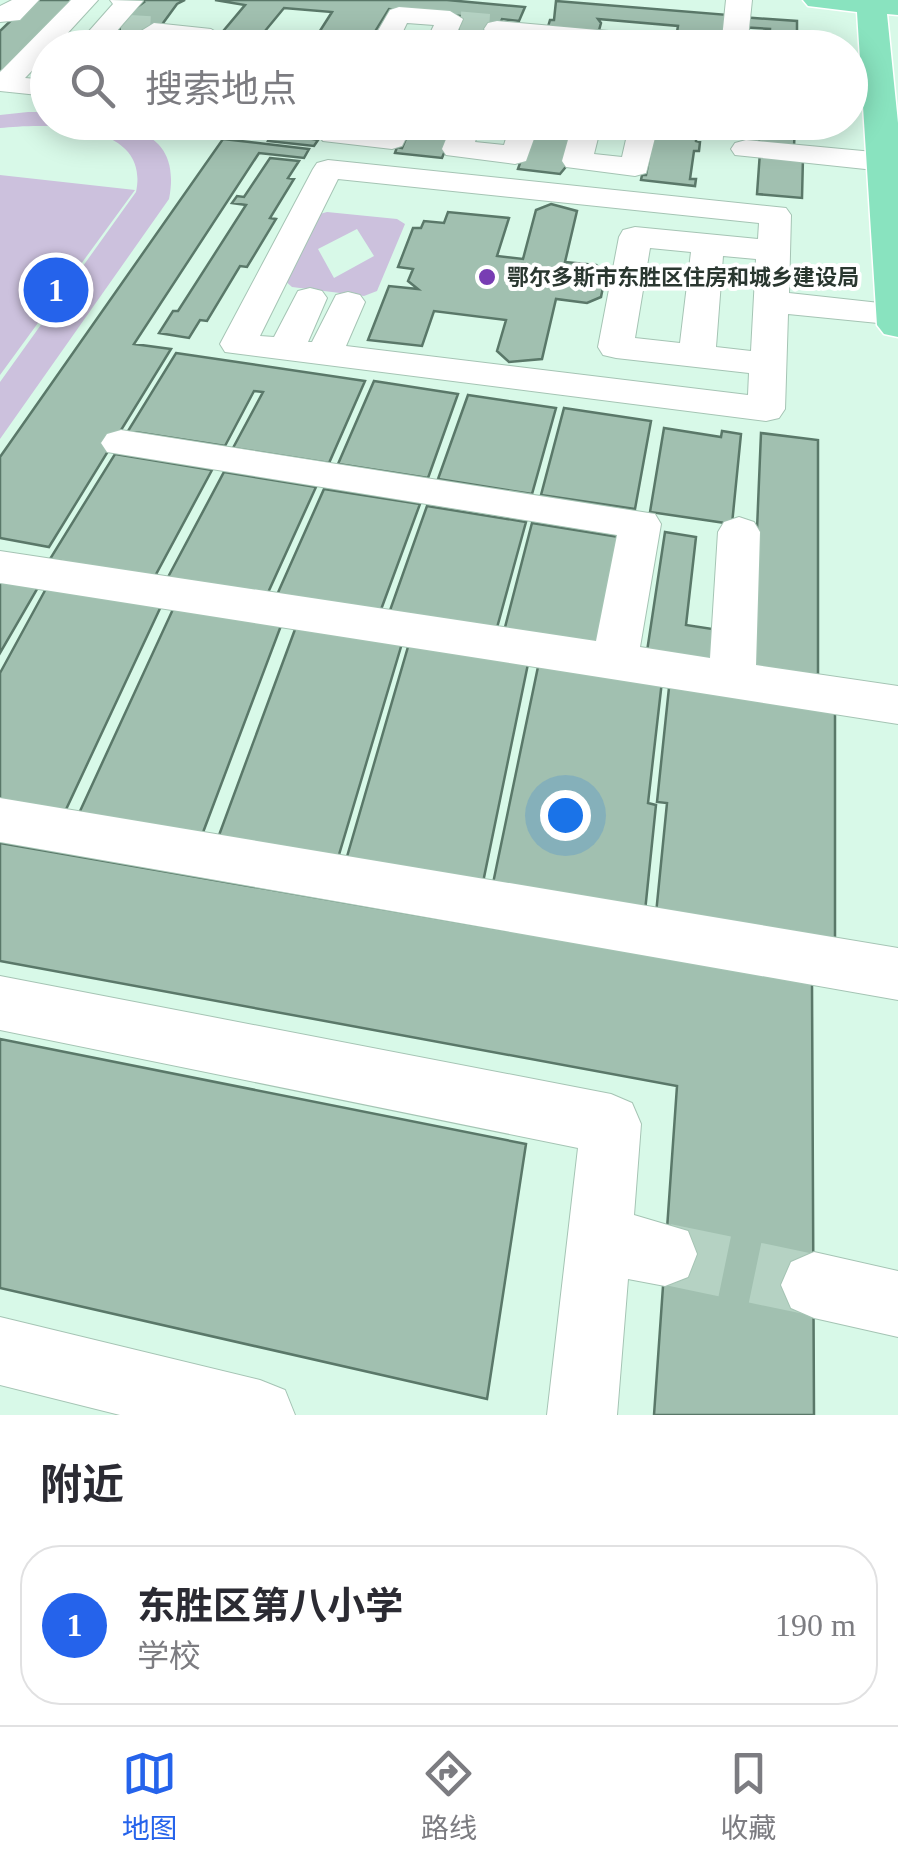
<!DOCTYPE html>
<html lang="zh">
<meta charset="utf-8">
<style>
:root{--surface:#fff;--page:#f2f2f3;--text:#2b2b33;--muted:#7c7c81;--line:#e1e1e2;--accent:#2563eb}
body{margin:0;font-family:"Times New Roman","Noto Sans SC",serif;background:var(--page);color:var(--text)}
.you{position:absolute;left:565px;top:815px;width:35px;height:35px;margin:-25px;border:8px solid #fff;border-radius:50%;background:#1a73e8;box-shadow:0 0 0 15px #1a73e833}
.badge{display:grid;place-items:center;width:65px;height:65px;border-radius:50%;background:var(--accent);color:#fff;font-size:32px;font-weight:700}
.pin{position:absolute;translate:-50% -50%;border:5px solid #fff;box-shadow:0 2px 10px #0006}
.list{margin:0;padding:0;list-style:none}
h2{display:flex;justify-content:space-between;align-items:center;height:130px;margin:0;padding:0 40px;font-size:42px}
h2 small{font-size:32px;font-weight:400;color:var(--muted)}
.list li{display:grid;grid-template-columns:65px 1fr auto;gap:30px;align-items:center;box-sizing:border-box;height:160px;margin:0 20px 20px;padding:0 20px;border:2px solid var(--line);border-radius:40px}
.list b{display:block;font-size:38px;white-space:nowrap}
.list p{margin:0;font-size:32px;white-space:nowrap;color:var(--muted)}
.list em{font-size:32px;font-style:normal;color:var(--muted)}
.icon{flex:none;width:55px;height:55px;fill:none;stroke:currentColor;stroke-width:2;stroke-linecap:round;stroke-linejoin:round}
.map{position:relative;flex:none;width:898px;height:1415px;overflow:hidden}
.search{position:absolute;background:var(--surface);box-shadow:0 5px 25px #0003;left:30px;right:30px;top:30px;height:110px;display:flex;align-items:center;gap:25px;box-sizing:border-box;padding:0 35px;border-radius:55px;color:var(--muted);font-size:38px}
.sheet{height:310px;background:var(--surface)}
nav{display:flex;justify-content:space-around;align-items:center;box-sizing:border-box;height:140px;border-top:2px solid var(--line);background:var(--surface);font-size:28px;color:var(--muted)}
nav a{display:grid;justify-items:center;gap:5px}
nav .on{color:var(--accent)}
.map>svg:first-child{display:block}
</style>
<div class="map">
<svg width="898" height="1415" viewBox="0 0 898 1415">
<rect width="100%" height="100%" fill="#d8f9e8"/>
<path fill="#ccc1dd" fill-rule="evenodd" d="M28,112H47L48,122C104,122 185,118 169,199L0,439V382L136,192C151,121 46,123 0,128V115Z
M0,175L135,190L0,375Z
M327,212L397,219L405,224L377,291L364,296L292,287L284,280L316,215ZM357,229L374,256L334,278L318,249Z"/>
<path fill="#a1c0b0" stroke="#5a7869" stroke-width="2.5" d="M32,0H73L0,76V31Z
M142,0H185L177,4L147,45L99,48L116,34H111L120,30L133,10L144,2Z
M215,0H447L525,7L519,21L502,19L489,48H445L450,47L462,21L459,20L461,16L389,9L373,35L378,36L376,39H371L366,48H323L335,36L318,34L332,12L284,8L251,48H209L245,5Z
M556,1L729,15L723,32L727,41L721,42L726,43V48H667L669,32H677L678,26L598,19L601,23L598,34L547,30L550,20H554Z
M741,17L797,21V48H769L770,29L740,27Z
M279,122H322L313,139L318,140L314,146L268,141L271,135H267Z
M414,122H457L442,158L395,153L397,147L402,148L407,136H403Z
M534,122H575L569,163L560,174L518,169Z
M656,122H698L696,141L700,142L699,151H694L690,179H696L695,186L641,180L642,175H646Z
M764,122H795L794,147L758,144Z
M223,139L309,149L304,158L259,153L134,344L171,349L49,547L0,538V457Z
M760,152L803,157L802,198L757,194Z
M270,158L299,161L288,178L294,179L270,218L276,219L247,267L240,266L207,321L200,320L189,338L159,333L173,311H178L246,205L232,203L237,196L244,197Z
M551,204L577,211L565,262L596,265L606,272L601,297L587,303L556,299L542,359L509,362L497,351L506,320L434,311L422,346L368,340L389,286L418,289L408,281L413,269L398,267L413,228H421L424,221L444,223L448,212L509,218L497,256L523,259L536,210Z
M176,353L365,381L329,463L233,448L263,392L254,391L225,446L128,431Z
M374,381L458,394L428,478L338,464Z
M468,395L556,408L532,494L438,479Z
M564,408L651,421L635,509L541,495Z
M664,428L721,437L722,431L741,434L732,524L650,512Z
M761,433L818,440V684L751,674Z
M115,454L212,470L154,578L50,559Z
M224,472L316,487L266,597L167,579Z
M324,489L420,504L379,615L276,597Z
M427,506L526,522L495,635L388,616Z
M532,523L625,538L603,652L503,635Z
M665,532L696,537L686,625L719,630L715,669L646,658Z
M0,578L40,584L0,653Z
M48,585L163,602L62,818L0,808V673Z
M174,607L282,623L199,843L75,822Z
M297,624L403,640L335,868L215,846Z
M410,640L529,659L481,892L344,867Z
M539,662L662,681L648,803L656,805L644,921L491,893Z
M670,678L835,703V956L655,924L667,803L657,802Z
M0,843L812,983L814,1415H654L677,1086L0,961Z
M0,1039L526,1144L487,1399L0,1288Z"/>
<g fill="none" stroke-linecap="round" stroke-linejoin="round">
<path stroke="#b5d2c3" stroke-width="29" stroke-dasharray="29 14" stroke-linecap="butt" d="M460,26L497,29
M121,29L154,31"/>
<path stroke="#b5d2c3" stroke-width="61" stroke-dasharray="61 31" stroke-linecap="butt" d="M665,1254L814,1285"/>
<g stroke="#a5c4b4" stroke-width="2">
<path id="minor" d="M12,0H39L20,20L0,22V6Z
M71,0H98L54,48H48V54L25,78L48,80V96L0,91V72Z
M110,0L143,1L102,48H74L113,4Z
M726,0H752L747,48H721Z
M399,7L450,11L463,19L450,48H423L434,25L407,23L395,48H368L390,10Z
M497,21L620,32L633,40L631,48L488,35L484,29L488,23Z
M154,23L211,29L224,37L217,48H190L193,43L145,37L141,31Z
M850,69L878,71L892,79L878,87L850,85Z
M325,122H354L352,128L382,130L385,122H414L402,146L392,149L323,141L318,135Z
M453,122H482L475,142L504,145L511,122H540L526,161L515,164L446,155L442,149Z
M573,122H602L594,154L622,157L630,122H659L646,173L635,176L566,167L562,161Z
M746,140L884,153L895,156L898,164L884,171L735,155L731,149L735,143Z
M328,160L786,208L791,215L789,293L898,305V325L788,314L785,409L779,418L766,421L225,352L220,344L313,169L317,163ZM338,179L759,223L758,239L635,227L623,230L619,237L598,347L603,355L616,358L749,373L748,395L346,346L365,302L360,295L348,292L336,295L312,342H308L327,298L322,291L310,288L298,291L274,337L260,336ZM650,248L691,252L680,343L635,338ZM723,256L756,259L751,351L716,347Z
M121,430L655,514L661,524L640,647L710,658L718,532L724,522L739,517L754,522L760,532L756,665L898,686V724L0,583V551L596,641L617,535L107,452L101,443L107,434Z
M0,798L898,948V1000L0,842Z
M0,976L611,1094L632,1103L641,1124L634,1215L688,1231L697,1254L688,1277L665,1286L628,1279L617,1415H547L578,1148L0,1030Z
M814,1252L898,1271V1337L814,1318L791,1308L781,1285L791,1262Z
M0,1317L260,1380L285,1390L295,1415H120L0,1385Z"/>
</g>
<g stroke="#fff" stroke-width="3">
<path id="major" d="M803,0H898V15L887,14L898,123V337L884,334L877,325L857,12L808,6Z"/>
</g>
<use href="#minor" fill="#fff" fill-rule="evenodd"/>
<use href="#major" fill="#89e3bf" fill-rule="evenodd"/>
</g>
<circle fill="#783db3" stroke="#fff" stroke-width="4" cx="487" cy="277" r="10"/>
<g text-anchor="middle" stroke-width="8" stroke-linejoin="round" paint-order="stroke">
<g font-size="22" font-weight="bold" fill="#2a3730" stroke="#fff" text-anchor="start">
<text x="507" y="285">鄂尔多斯市东胜区住房和城乡建设局</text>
</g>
</g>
</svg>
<div class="you"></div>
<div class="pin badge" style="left:56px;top:290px">1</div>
<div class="search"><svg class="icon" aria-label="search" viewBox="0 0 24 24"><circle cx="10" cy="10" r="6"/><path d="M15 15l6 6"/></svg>搜索地点</div>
</div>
<section class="sheet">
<h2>附近<small></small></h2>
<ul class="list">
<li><span class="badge">1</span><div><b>东胜区第八小学</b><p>学校</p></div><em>190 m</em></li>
</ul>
</section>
<nav>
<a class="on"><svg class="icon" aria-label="map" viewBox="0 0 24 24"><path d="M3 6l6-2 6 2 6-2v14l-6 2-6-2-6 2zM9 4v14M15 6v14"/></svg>地图</a>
<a><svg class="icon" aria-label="directions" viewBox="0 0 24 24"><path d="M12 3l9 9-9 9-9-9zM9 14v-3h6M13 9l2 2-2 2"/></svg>路线</a>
<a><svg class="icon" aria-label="saved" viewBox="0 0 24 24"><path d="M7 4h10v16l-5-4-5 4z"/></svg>收藏</a>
</nav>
